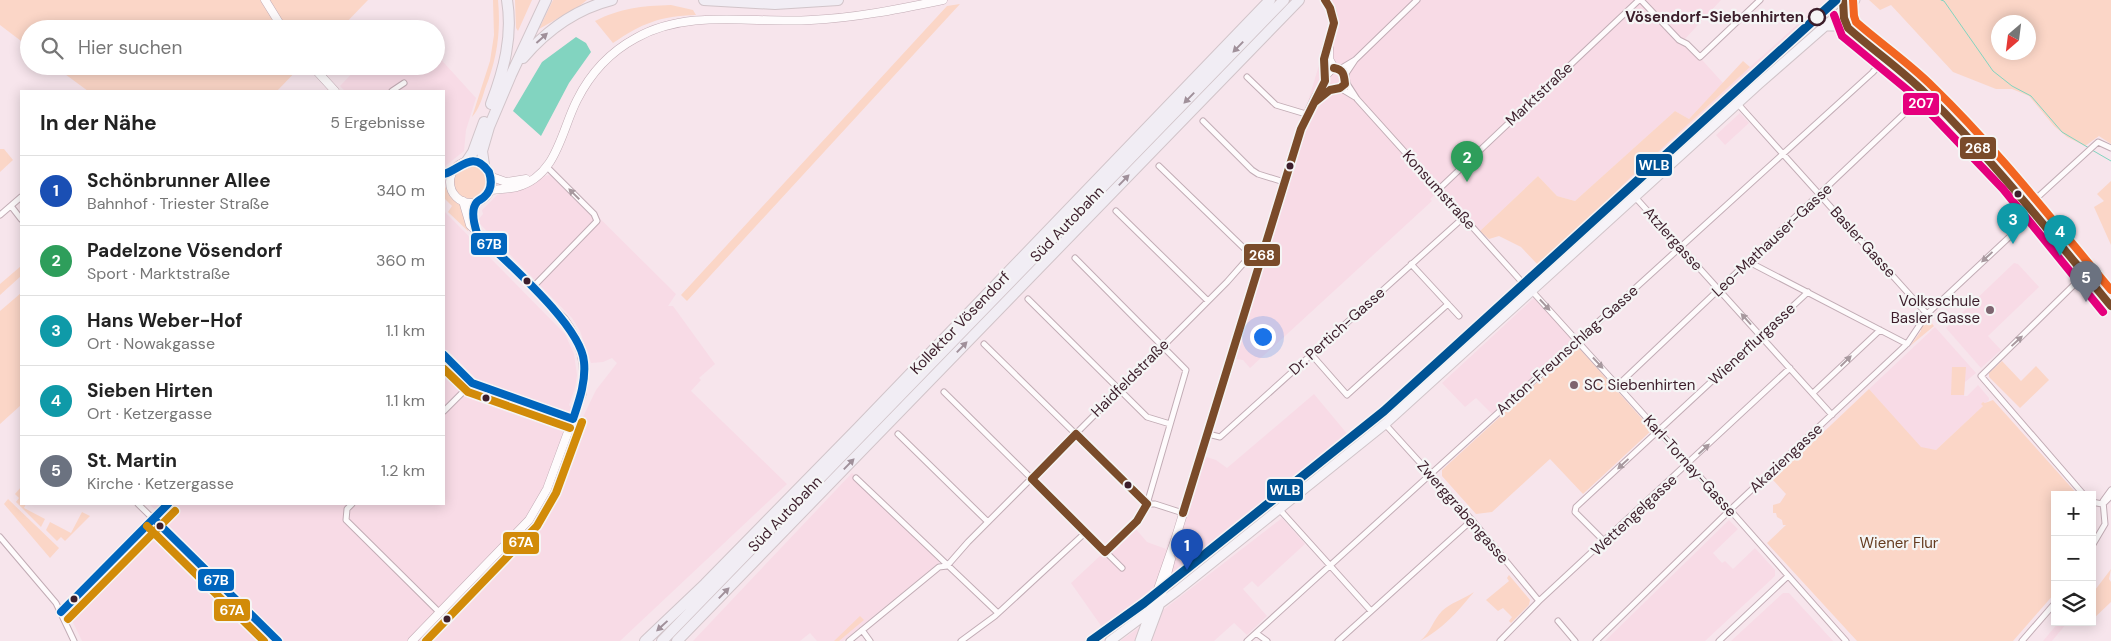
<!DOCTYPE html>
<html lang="de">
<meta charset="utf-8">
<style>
:root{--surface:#fff;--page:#f6f6f6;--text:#222;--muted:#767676;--line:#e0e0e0;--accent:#7d646f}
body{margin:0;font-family:"DM Sans",sans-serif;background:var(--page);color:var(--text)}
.controls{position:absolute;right:15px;bottom:15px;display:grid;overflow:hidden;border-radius:0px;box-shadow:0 2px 12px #0003}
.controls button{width:45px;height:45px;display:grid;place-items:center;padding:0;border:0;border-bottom:1px solid var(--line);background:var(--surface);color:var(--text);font:25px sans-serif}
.compass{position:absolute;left:1991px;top:15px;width:45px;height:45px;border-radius:50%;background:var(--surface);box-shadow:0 2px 12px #0003;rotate:208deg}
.you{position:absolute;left:1262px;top:336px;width:18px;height:18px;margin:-12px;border:4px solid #fff;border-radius:50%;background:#1a73e8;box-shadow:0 0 0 8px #1a73e833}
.badge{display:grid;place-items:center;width:32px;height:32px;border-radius:50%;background:var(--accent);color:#fff;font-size:16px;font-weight:700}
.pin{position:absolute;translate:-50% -41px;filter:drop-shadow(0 1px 2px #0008)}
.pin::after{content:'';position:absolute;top:26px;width:18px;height:15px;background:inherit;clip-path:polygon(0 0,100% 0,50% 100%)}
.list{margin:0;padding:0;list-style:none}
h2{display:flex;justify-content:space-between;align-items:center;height:65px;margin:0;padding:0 20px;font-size:21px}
h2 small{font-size:16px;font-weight:400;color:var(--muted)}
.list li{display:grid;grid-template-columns:32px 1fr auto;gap:15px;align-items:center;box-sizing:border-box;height:70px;padding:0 20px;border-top:1px solid var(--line)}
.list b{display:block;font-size:19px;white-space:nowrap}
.list p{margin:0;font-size:16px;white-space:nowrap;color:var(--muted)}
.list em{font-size:16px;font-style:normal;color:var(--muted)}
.icon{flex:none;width:28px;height:28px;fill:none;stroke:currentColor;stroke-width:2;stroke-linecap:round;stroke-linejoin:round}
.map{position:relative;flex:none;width:2111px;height:641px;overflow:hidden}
.search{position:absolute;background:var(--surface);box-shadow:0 2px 12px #0003;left:20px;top:20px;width:425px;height:55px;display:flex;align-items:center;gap:12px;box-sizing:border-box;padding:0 18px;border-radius:28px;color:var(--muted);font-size:19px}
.panel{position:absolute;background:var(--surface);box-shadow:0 2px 12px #0003;left:20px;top:90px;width:425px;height:415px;border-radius:0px}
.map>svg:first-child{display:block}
</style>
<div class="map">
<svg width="2111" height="641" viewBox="0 0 2111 641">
<rect width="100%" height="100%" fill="#f7e5ec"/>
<path fill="#f8dbe6" d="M1320,0H1721L1684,40L1723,83L1689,119L1675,111L1575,201L1557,196L1538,176L1480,231L1440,189L1430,199L1432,201L1250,368L1243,360L1230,358L1330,29V15Z
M1835,0L1836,6L1388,413L1171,586L1169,582L1205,552L1178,572L1152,594L1149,605L1098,641H1089L1104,630L1071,583L1102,554L1135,528L1147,542L1166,549L1203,456L1216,460L1227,468L1314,394L1349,436L1246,519L1384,409L1529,278L1631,177L1750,67L1798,24L1800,26L1811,16L1813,17Z
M436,54L476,98L466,130L464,151L444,167V91H345L340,86L359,66H436Z
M1740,113L1749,123L1725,145L1716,135Z
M553,172L676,294L668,306H673L715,364L699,378L701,380L691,391L787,484L620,641H82L70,616L72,610L163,517L149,504H444V211L565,334L574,354L577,375L575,388L569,405L582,419L596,390L617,363L612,358L603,362L591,363L580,331L572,318L477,221L483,214L482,210L497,195L526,188L544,176L550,175Z
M2014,263L2018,264L2039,287L1988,336L2001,350L1981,368L1946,328Z
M1535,297L1574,340L1492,414L1476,398L1465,407L1442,383Z
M1935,327L1976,373L1965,382L1964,396H1967L1978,385L1989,398V400L1985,404L1984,402L1983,406L1936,450L1921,448L1869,389Z
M852,473L941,561L843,641H817L810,633L800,641H693Z
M1282,518L1305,544L1258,587L1252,581L1243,589L1267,616L1247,635L1234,623L1214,641H1120L1154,617Z
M1729,520L1738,529L1713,553L1722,563L1725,561L1733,569L1755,548L1775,570V576L1705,641H1605Z
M1783,593H1789L1833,641H1731Z
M2059,622L2067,623L2052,641H2043Z"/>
<path fill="#fbd6c7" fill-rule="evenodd" d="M0,0H262L280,29H29V47L0,25Z
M268,0H368L340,29H287Z
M493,0H498C501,32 497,59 485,89C482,99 479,109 472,117L490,61L494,35Z
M515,0H532L518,31L516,28Z
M553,0H587L578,7L539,29Z
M1869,0H2111V144L2099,136L2085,146L2067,137L2054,126L2029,96L2012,89H1996L1953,72L1891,5L1880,10ZM1998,22H2028V52H1998Z
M960,4L687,301L681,295L947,6Z
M671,5L693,10L696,15C660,16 643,23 613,43L595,21C621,8 641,6 671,5Z
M1811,29L1536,281L1535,280Z
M1743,61L1750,67L1631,177L1529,278L1527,276L1538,265L1521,247L1499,236L1489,239L1480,231L1538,176L1557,196L1575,201L1675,111L1689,119Z
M54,66H299L300,67L277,91H88Z
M0,149H4L13,160L0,172Z
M454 182a17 17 0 1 1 34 0a17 17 0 1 1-34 0Z
M2111,181V245L2094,207L2104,201L2097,194Z
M444,184L449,195L462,207L469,228L468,231L448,212L452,206L444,198Z
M21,266V276L0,295V284Z
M1530,284L1380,422L1209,558L1388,413Z
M21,293V405L0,424V311Z
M1927,318L1934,326L1910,346L1921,331V328Z
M1575,348H1579L1652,430L1583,494L1550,459L1492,512L1476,514L1442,476V470Z
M2002,361L2021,381L2036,366L2049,380L2020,408L1989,377V373Z
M1952,367H1966L1964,395H1951Z
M1869,389L1921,447L1936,450L1983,406L1981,404L1983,402L1985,403L1993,400L2078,495H2055V593L2013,641H1857L1767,543L1786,525H1783L1782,520L1777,517L1776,513H1773V505L1780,503L1786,494L1773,480Z
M21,487V504H26L24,508L45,519L41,527L16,502L19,498L15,494Z
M8,499L59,548L50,558L4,504Z
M82,512L90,516L65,541L61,537L57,541L46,530L50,522L71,533Z
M2111,569L2109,579L2111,582V602L2092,620V594Z
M1509,575L1530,600L1529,605L1511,623L1509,621L1512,617L1503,608L1498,611L1486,600L1509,581L1507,578Z
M1474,592C1457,612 1443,629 1420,641C1431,632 1433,620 1442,611C1450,603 1464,599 1474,592Z
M860,616L864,620L839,641H834Z"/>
<path fill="#82d4c0" d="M576,37L586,43L591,52L569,83L541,136L513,111L542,62Z"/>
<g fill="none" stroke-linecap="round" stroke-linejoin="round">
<path stroke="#82d4c0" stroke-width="1" d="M1941,0L1944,1L1993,71L2012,86L2031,96L2062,132L2089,148
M2092,150L2111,161"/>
<g stroke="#c2acb5" stroke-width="7">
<path id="street" d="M1641,0L1679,40L1687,44L1700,57L1760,0
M1340,69L1355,60L1417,0
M1345,75L1355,60
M1247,77L1276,105L1306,114
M1346,82L1357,99L1521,281
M1340,88L1355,97
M392,91L404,83
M1738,104L1927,314
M1203,121L1252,170L1258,174L1284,182
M1159,166L1251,255
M1439,189L1639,0
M1635,197L1832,415
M2029,205L2098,142L2111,148
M11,206L21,219
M1116,211L1208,301
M0,215L21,197
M1075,258L1186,370L1147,504L1137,521L1105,552
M1749,262L1907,344
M1411,264L1459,316
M532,288L597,221L594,214L547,167
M1532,291L1730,510L1846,641
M1028,299L1147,417L1170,424
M984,344L1147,504
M1311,354L1347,395L1448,304
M444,355L472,383L573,419
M1618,385L1926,93
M944,392L1122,568
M1813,393L1880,330
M444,411L472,383
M1385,424L1472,520L1539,601
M898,434L988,522
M1208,434L1220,437L1464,217
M856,478L998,613
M2084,495L1981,376L2085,274
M2092,502L2102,504
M138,504L278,641
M352,504L347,509L346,520L440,613
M1147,504H1155L1183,513
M2103,504L2111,496
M1280,510L1371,611
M0,537L56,603L74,641
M1605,542L1575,512L1576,507L1808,292
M2092,546L2105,524L2103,501L2111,490
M61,612L168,504
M1558,621L1575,641
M862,630L870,641
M1256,633L1267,641
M849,641L939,567L947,566L968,542L1227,282L1257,248L1265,244
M961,641L995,616L1086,532
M1247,641L1872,73L1886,58
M1338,641L1472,520
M1500,641L1539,601L1790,368
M1596,641L1730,510L1907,344L1927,314L2035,213
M1719,641L1788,576
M2022,641L2055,603"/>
</g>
<g stroke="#c2acb5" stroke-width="9">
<path id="secondary" d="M265,0L283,29
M1843,0L1844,18L1848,28C1873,51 1902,70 1926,94C1993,160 2051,234 2111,306
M1329,48V59L1334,68
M312,66L335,91
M1312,104L1330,90L1340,88L1346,83L1345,75L1340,69H1332L1327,74
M450 182a21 21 0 1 1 42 0a21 21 0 1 1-42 0Z
M492,177L506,182L526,179
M490,190C499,189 508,189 517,187C557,176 561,131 577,100C590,74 610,52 636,38C689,8 754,24 811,20C856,18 899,9 943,0
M475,226L472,215L477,202
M1159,605L1171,559
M1150,612L1175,540L1301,129C1305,118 1310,108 1315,98C1318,92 1324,87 1325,81C1327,73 1323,67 1324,59C1326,36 1344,24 1325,0
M412,641L529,520L547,489L582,394C587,364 581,342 564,319L470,225L463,201"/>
</g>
<g stroke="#d1c4c9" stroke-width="11">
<path id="primary" d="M1827,26H1837L1853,32
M1110,641L1177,591L1385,424L1759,84L1855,0
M1140,641L1150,613
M1146,641L1159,606"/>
</g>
<g stroke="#d1c4c9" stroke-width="12">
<path id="highway" d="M704,0L775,4L838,0
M523,58C547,30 576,9 612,0
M491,104C504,70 513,36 507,0
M467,161L473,152L484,122
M484,165L482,151L489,127L511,75L546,0
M645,641L705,584L858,428L1270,0
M662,641L1284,0
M677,641L1299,0"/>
</g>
<use href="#street" stroke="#fefbfc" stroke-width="5"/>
<use href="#secondary" stroke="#fefbfc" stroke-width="8"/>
<use href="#primary" stroke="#f6f3f8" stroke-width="9"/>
<use href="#highway" stroke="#f1edf4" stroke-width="10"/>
<g stroke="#f5f5f5" stroke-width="11">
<path id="bus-1" d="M1843,0L1844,18L1848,28C1874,51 1902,70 1926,94C1993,160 2051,234 2111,306
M1315,102L1330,90L1340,88L1345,84C1344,75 1344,70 1334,68
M1076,434L1147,504
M1032,479L1105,552
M1032,479L1076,434
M1183,513L1301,129L1325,81L1324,59L1334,23L1330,8L1325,0
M1105,552L1137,521L1147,504"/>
</g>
<g stroke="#f5f5f5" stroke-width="11">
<path id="bus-2" d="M1834,15L1842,36L1910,92L2003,189L2103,312"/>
</g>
<g stroke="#f5f5f5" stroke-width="11">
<path id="bus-3" d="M1853,0L1854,16L1856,22C1881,44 1909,63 1932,86C1997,149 2053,221 2111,290"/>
</g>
<g stroke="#f5f5f5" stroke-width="11">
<path id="bus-4" d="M444,174C461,169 473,149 489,172C492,181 492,190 484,197C482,199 479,200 477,202C470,210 474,224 477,233C505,261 581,325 584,362C586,382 579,401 573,419
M444,355L472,383L573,419
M154,519L278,641
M61,612L168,504"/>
</g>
<g stroke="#f5f5f5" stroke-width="11">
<path id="bus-5" d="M444,369L468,392L570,428
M147,526L264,641
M68,619L175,511
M426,641L537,526L556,493L582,422"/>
</g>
<use href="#bus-1" stroke="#7a4b2a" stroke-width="8"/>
<use href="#bus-2" stroke="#e5007d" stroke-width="8"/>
<use href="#bus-3" stroke="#f26522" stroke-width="8"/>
<use href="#bus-4" stroke="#0065bd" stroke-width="8"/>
<use href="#bus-5" stroke="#d28b09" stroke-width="8"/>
<g stroke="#f5f5f5" stroke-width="12">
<path id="rail-1" d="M1091,641L1144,603L1384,411L1836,0"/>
</g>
<use href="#rail-1" stroke="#005395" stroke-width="9"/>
</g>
<defs><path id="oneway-solid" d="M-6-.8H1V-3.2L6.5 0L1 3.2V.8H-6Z" transform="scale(1.25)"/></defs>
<g fill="#a0909a">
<use href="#oneway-solid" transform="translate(542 38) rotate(-42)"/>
<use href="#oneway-solid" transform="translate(1238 47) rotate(134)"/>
<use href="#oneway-solid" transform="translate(1189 98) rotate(134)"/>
<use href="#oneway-solid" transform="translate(1124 180) rotate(-46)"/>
<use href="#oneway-solid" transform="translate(962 347) rotate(-46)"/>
<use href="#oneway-solid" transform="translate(849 464) rotate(-46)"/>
<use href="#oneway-solid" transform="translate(724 593) rotate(-46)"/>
<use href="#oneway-solid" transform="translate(662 626) rotate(137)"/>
</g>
<g fill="#a7989e">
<use href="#oneway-solid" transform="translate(574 194) rotate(-135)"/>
<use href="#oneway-solid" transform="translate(1987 257) rotate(137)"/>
<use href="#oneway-solid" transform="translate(1545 305) rotate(47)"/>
<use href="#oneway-solid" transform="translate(1746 319) rotate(-132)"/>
<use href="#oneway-solid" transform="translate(2017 341) rotate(-43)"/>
<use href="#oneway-solid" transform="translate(1846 361) rotate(-44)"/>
<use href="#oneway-solid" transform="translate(1598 363) rotate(47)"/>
<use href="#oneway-solid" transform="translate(1704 449) rotate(-43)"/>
<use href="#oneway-solid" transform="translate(1623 464) rotate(137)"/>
</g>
<circle fill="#f5f5f5" stroke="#3c1e2b" stroke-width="2.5" cx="1817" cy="17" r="8"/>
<g fill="#3c1e2b" stroke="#f5f5f5" stroke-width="2">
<circle cx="1290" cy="166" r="4.5"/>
<circle cx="2018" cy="194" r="4.5"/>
<circle cx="527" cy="281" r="4.5"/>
<circle cx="486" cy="398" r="4.5"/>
<circle cx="1128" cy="485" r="4.5"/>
<circle cx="160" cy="526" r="4.5"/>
<circle cx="74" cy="599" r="4.5"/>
<circle cx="447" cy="619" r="4.5"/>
</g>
<g fill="#7d646f" stroke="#f5f5f5" stroke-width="2">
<circle cx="1990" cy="310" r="5"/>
<circle cx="1574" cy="385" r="5"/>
</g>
<g text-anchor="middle" stroke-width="4.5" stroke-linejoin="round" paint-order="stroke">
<g font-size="15" font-weight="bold" fill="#3c1e2b" stroke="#f5f5f5" text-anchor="end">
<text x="1804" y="22">Vösendorf-Siebenhirten</text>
</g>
<g font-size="15" fill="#3c1e2b" stroke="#f5f5f5">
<text transform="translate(1539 94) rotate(-43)" y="5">Marktstraße</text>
<text transform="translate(1439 190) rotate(48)" y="5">Konsumstraße</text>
<text transform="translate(1067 224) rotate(-46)" y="5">Süd Autobahn</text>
<text transform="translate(1673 239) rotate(48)" y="5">Atzlergasse</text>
<text transform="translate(1772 240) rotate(-43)" y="5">Leo-Mathauser-Gasse</text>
<text transform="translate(1863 242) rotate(48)" y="5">Basler Gasse</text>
<text transform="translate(960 323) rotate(-46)" y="5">Kollektor Vösendorf</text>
<text transform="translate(1337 331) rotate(-42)" y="5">Dr. Pertich-Gasse</text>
<text transform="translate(1752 344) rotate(-43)" y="5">Wienerflurgasse</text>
<text transform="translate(1567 350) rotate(-42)" y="5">Anton-Freunschlag-Gasse</text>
<text transform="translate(1130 378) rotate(-45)" y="5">Haidfeldstraße</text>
<text transform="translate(1786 458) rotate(-43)" y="5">Akaziengasse</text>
<text transform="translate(1690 466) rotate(48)" y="5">Karl-Tornay-Gasse</text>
<text transform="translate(1463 512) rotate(49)" y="5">Zwerggrabengasse</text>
<text transform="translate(785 514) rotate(-46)" y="5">Süd Autobahn</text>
<text transform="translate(1634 515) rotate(-43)" y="5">Wettengelgasse</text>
</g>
<g font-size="15" fill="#3c1e2b" stroke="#f5f5f5" text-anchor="end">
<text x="1980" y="306">Volksschule<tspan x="1980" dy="17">Basler Gasse</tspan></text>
<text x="1584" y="390" text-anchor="start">SC Siebenhirten</text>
</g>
<g font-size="15" fill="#653b1f" stroke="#f5f5f5">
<text x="1899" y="548">Wiener Flur</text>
</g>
</g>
<g stroke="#f5f5f5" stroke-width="2">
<rect x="1902" y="92" width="38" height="24" rx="5" fill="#e5007d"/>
<rect x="1959" y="136" width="38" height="24" rx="5" fill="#7a4b2a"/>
<rect x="1635" y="153" width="38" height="24" rx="5" fill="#005395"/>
<rect x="470" y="232" width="38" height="24" rx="5" fill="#0065bd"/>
<rect x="1243" y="243" width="38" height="24" rx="5" fill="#7a4b2a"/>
<rect x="1266" y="478" width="38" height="24" rx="5" fill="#005395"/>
<rect x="502" y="531" width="38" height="24" rx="5" fill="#d28b09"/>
<rect x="197" y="568" width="38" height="24" rx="5" fill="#0065bd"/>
<rect x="213" y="598" width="38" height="24" rx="5" fill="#d28b09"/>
</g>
<g font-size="14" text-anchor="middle" font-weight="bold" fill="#fff">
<text x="1921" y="108">207</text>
<text x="1978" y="153">268</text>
<text x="1654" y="170">WLB</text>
<text x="489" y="249">67B</text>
<text x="1262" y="260">268</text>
<text x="1285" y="495">WLB</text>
<text x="521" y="547">67A</text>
<text x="216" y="585">67B</text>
<text x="232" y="615">67A</text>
</g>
</svg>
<div class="controls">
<button>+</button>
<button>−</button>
<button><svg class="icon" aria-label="layers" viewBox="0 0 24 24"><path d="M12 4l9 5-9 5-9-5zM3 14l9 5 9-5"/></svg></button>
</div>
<svg class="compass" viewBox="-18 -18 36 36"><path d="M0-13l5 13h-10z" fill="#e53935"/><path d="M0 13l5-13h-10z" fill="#767676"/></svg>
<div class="you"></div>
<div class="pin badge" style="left:1187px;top:570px;background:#1a4fb4">1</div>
<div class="pin badge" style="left:1467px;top:182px;background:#2e9e5b">2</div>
<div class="pin badge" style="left:2013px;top:244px;background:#0f9aa8">3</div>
<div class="pin badge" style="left:2060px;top:256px;background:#0f9aa8">4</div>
<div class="pin badge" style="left:2086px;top:302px;background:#6b7280">5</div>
<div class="search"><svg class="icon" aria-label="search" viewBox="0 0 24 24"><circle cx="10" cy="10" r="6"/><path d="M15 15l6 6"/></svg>Hier suchen</div>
<section class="panel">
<h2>In der Nähe<small>5 Ergebnisse</small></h2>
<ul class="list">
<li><span class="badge" style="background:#1a4fb4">1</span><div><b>Schönbrunner Allee</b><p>Bahnhof · Triester Straße</p></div><em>340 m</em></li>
<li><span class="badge" style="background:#2e9e5b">2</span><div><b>Padelzone Vösendorf</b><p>Sport · Marktstraße</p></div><em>360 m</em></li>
<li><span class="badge" style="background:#0f9aa8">3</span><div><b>Hans Weber-Hof</b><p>Ort · Nowakgasse</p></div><em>1.1 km</em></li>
<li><span class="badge" style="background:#0f9aa8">4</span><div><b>Sieben Hirten</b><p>Ort · Ketzergasse</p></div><em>1.1 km</em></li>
<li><span class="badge" style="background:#6b7280">5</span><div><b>St. Martin</b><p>Kirche · Ketzergasse</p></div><em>1.2 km</em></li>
</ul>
</section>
</div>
